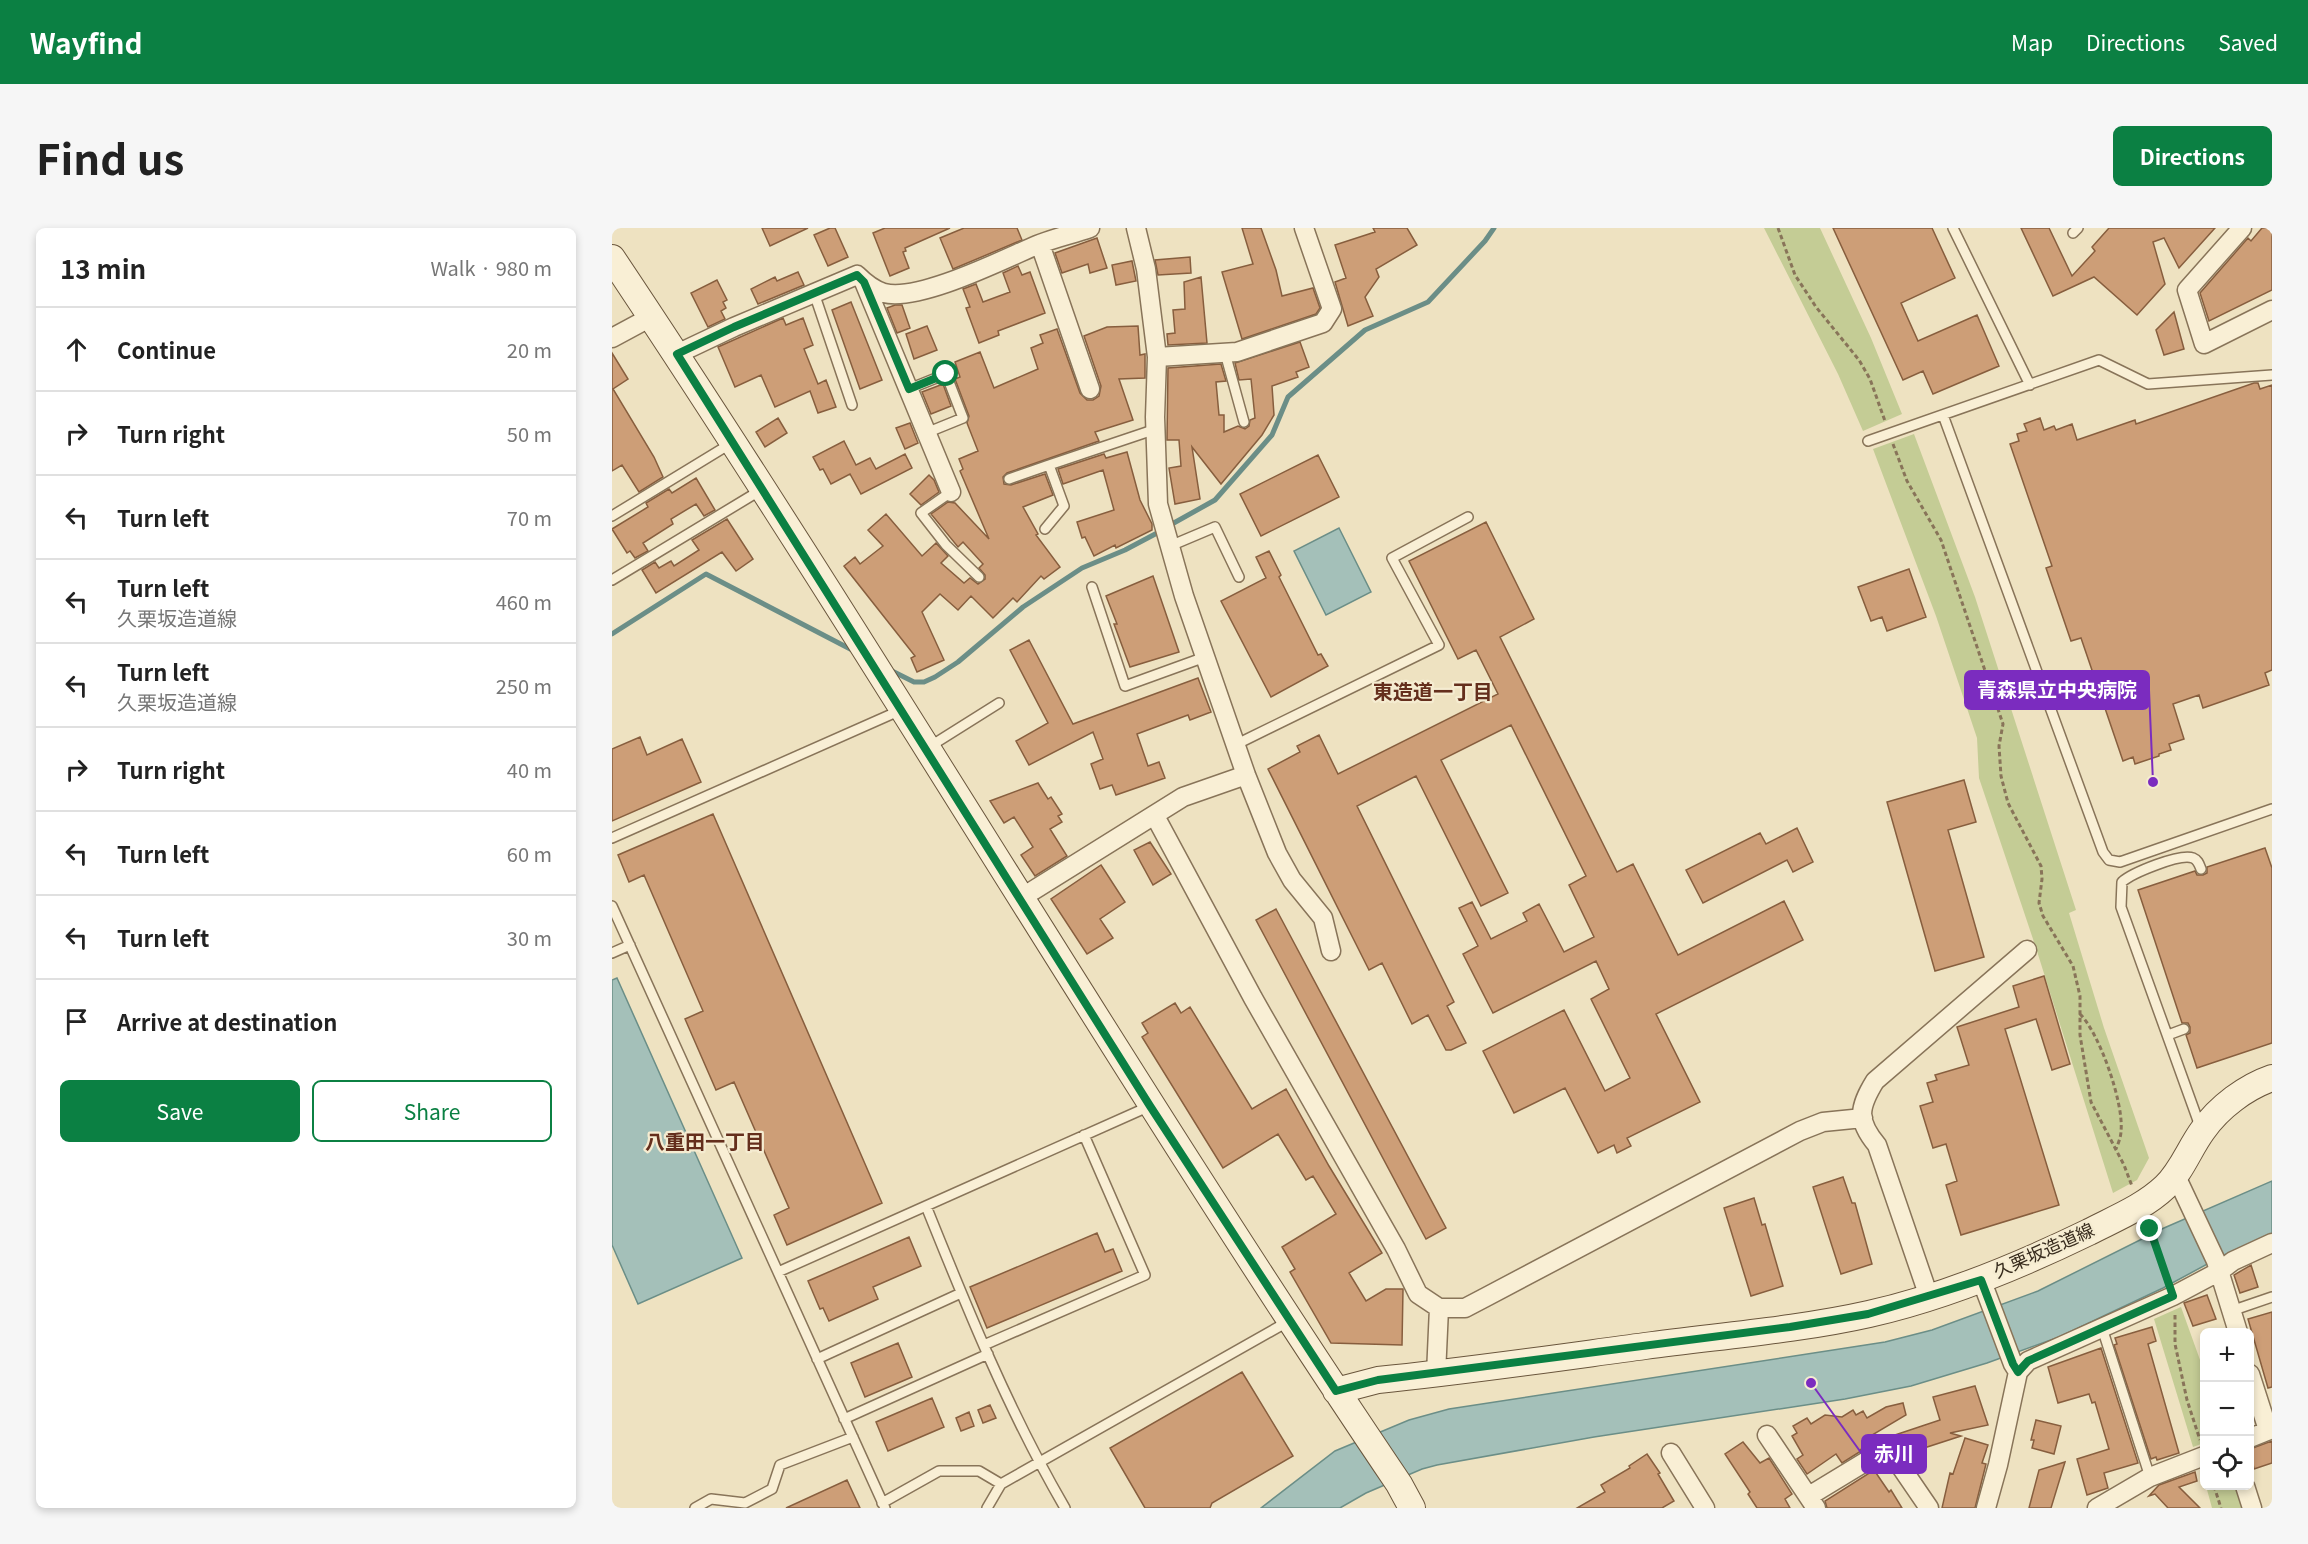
<!DOCTYPE html>
<meta charset="utf-8">
<style>
:root{--surface:#fff;--page:#f6f6f6;--text:#222;--muted:#767676;--line:#e0e0e0;--accent:#0b8043}
body{margin:0;font-family:Georgia,"Noto Sans JP",serif;background:var(--page);color:var(--text)}
.controls{position:absolute;right:18px;bottom:18px;display:grid;overflow:hidden;border-radius:9px;box-shadow:0 3px 9px #0003}
.controls button{width:54px;height:54px;display:grid;place-items:center;padding:0;border:0;border-bottom:2px solid var(--line);background:var(--surface);color:var(--text);font:30px sans-serif}
.stop{position:absolute;width:18px;height:18px;margin:-14px;border:4px solid #0b8043;border-radius:50%;background:#fff}
.stop.end{background:#0b8043;border-color:#fff;box-shadow:0 2px 6px #0008}
.list{margin:0;padding:0;list-style:none}
h2{display:flex;justify-content:space-between;align-items:center;height:78px;margin:0;padding:0 24px;font-size:26px}
h2 small{font-size:20px;font-weight:400;color:var(--muted)}
.list li{display:grid;grid-template-columns:39px 1fr auto;gap:18px;align-items:center;box-sizing:border-box;height:84px;padding:0 24px;border-top:2px solid var(--line)}
.list b{display:block;font-size:22px;white-space:nowrap}
.list p{margin:0;font-size:20px;white-space:nowrap;color:var(--muted)}
.list em{font-size:20px;font-style:normal;color:var(--muted)}
.actions{display:flex;gap:12px;padding:18px 24px}
.actions a{flex:1;padding:14px 0;border:2px solid var(--accent);border-radius:9px;text-align:center;font-size:21px;color:var(--accent)}
.actions .main{background:var(--accent);color:#fff}
.icon{flex:none;width:33px;height:33px;fill:none;stroke:currentColor;stroke-width:2;stroke-linecap:round;stroke-linejoin:round}
.map{position:relative;flex:none;width:1660px;height:1280px;overflow:hidden;border-radius:9px}
header{display:flex;align-items:center;gap:36px;box-sizing:border-box;height:84px;padding:0 30px;background:var(--accent);color:#fff}
header strong{font-size:28px}
nav{display:flex;gap:33px;margin-inline-start:auto;font-size:21px}
.intro{display:flex;align-items:center;justify-content:space-between;box-sizing:border-box;height:144px;padding:0 36px}
h1{margin:0;font-size:42px}
.button{padding:15px 27px;border-radius:9px;background:var(--accent);color:#fff;font-size:21px;font-weight:700}
main{display:flex;gap:36px;padding:0 36px}
aside{flex:1;background:var(--surface);border-radius:9px;box-shadow:0 3px 9px #0003}
.map>svg:first-child{display:block}
</style>
<header>
<strong>Wayfind</strong>
<nav><a>Map</a><a>Directions</a><a>Saved</a></nav>
</header>
<div class="intro"><h1>Find us</h1><a class="button">Directions</a></div>
<main>
<aside>
<h2>13 min<small>Walk · 980 m</small></h2>
<ul class="list">
<li><svg class="icon" aria-label="ahead" viewBox="0 0 24 24"><path d="M12 20V5M6 11l6-6 6 6"/></svg><div><b>Continue</b></div><em>20 m</em></li>
<li><svg class="icon" aria-label="right" viewBox="0 0 24 24"><path d="M7 20v-9h11M14 6l5 5-5 5"/></svg><div><b>Turn right</b></div><em>50 m</em></li>
<li><svg class="icon" aria-label="left" viewBox="0 0 24 24"><path d="M17 20v-9H6M10 6l-5 5 5 5"/></svg><div><b>Turn left</b></div><em>70 m</em></li>
<li><svg class="icon" aria-label="left" viewBox="0 0 24 24"><path d="M17 20v-9H6M10 6l-5 5 5 5"/></svg><div><b>Turn left</b><p>久栗坂造道線</p></div><em>460 m</em></li>
<li><svg class="icon" aria-label="left" viewBox="0 0 24 24"><path d="M17 20v-9H6M10 6l-5 5 5 5"/></svg><div><b>Turn left</b><p>久栗坂造道線</p></div><em>250 m</em></li>
<li><svg class="icon" aria-label="right" viewBox="0 0 24 24"><path d="M7 20v-9h11M14 6l5 5-5 5"/></svg><div><b>Turn right</b></div><em>40 m</em></li>
<li><svg class="icon" aria-label="left" viewBox="0 0 24 24"><path d="M17 20v-9H6M10 6l-5 5 5 5"/></svg><div><b>Turn left</b></div><em>60 m</em></li>
<li><svg class="icon" aria-label="left" viewBox="0 0 24 24"><path d="M17 20v-9H6M10 6l-5 5 5 5"/></svg><div><b>Turn left</b></div><em>30 m</em></li>
<li><svg class="icon" aria-label="arrive" viewBox="0 0 24 24"><path d="M6 21V4h12l-3 4 3 4H6"/></svg><div><b>Arrive at destination</b></div></li>
</ul>
<div class="actions"><a class="main">Save</a><a>Share</a></div>
</aside>
<div class="map">
<svg width="1660" height="1280" viewBox="0 0 1660 1280">
<rect width="100%" height="100%" fill="#eee2c1"/>
<path fill="#c4cc95" d="M1152,0H1208L1259,110L1290,186L1251,203L1226,146Z
M1302,206L1363,369L1464,682L1457,685L1492,800L1537,930L1525,952L1501,965L1424,720L1367,550L1365,510L1324,388L1261,221Z
M1569,1079L1592,1143V1215L1581,1219L1542,1091Z
M1594,1258H1624L1631,1280H1600Z"/>
<path fill="#a4c0b9" stroke="#6b8e87" stroke-width="1.5" d="M727,300L759,364L714,387L682,323Z
M5,750L130,1030L26,1076L0,1017V752Z
M1660,953V1006L1612,1027L1551,1060L1447,1109L1375,1135L1299,1158L1233,1171L982,1209L825,1237L810,1241L754,1265L728,1280H649L723,1223L797,1192L837,1181L1273,1114L1320,1102L1426,1063L1552,1000Z"/>
<g fill="none" stroke-linecap="round" stroke-linejoin="round">
<path stroke="#6b8e87" stroke-width="5" d="M560,296L603,272L660,207L676,169L753,102L816,74L873,13L882,0
M0,406L94,346L244,424
M276,441L302,454H312L323,449L346,434L411,379L470,340L513,322L547,304"/>
</g>
<path fill="#cd9e77" stroke="#875e3e" stroke-width="1.5" d="M150,0H196L158,18Z
M218,0H223L236,29L216,38L202,7Z
M273,0H338L293,20L294,23L291,24L297,40L278,48L261,5Z
M352,0H405L410,12L341,41L328,10Z
M630,0H649L664,42L670,68L701,60L708,80L704,86L630,111L610,44L641,36Z
M761,0H795L805,17L764,41L767,49L753,69L761,88L736,98L723,54L734,50L723,17L763,4Z
M1221,0H1320L1343,50L1289,75L1306,113L1365,87L1387,138L1321,166L1311,143L1291,152Z
M1409,0H1437L1460,48L1483,23L1480,19L1497,0H1603L1567,40L1552,10L1541,14L1553,56L1525,87L1482,49L1441,68Z
M1650,0H1660V62L1597,93L1588,65L1636,10L1639,13Z
M485,10L495,40L478,45L476,36L450,45L443,25Z
M578,29L579,45L546,47L543,32Z
M520,33L524,53L504,57L500,37Z
M406,38L410,47L418,44L433,85L386,103L387,107L367,115L354,80L358,79L351,61L364,56L371,74L398,64L391,45Z
M186,44L192,57L146,76L139,61L163,49L165,53Z
M589,49L595,115L556,117L555,106L563,105L561,82L573,81L572,54Z
M105,52L115,72L111,74L114,80L109,83L113,91L96,99L79,65Z
M239,74L270,152L248,161L220,82Z
M283,77H290L298,100L285,105L275,80Z
M1562,84L1572,121L1552,127L1544,102Z
M171,90L174,97L191,90L201,117L192,121L206,156L214,152L224,179L206,185L198,163L163,179L149,147L123,159L106,119Z
M315,98L325,122L302,131L294,106Z
M526,98L528,127L533,126V150L507,151L521,192L483,204L487,213L395,245L391,249L392,256L399,257L433,246L441,267L411,279L426,306L424,307L448,339L432,351L429,348L405,374L401,370L381,390L359,368L346,382L328,366L310,384L332,432L305,444L299,430L303,428L232,338L243,329L248,336L271,318L256,302L274,286L310,328L324,315L336,328L329,335L352,355L358,350L366,356L373,351V347L367,340L371,336L351,314L346,319L319,286L336,274L343,275L377,311L348,243L351,241L347,231L366,223L355,195L357,188L343,151L348,149L343,134L368,124L382,160L426,141L419,120L431,115L428,107L445,101L468,165L475,172H481L487,168L489,158L472,108L495,99Z
M688,114L697,139L684,144L686,149L660,158L662,187L650,207L609,256L580,219L588,271L563,276L557,240L569,238L567,212H555L556,140L609,136L614,153L604,154L607,187H612V204L626,198L633,201L637,198L638,192L643,190L639,151L627,152L623,135Z
M0,125L16,151L1,161L42,229L51,249L27,264L10,237L0,243Z
M1642,155H1646L1648,161L1660,157V442L1653,445L1657,457L1591,480L1587,467L1561,476L1572,511L1557,516L1559,522L1547,526V528L1523,536L1521,529L1511,533L1469,410L1459,413L1434,340L1440,338L1398,216L1407,213L1405,206L1415,203L1412,196L1428,190L1432,202L1442,198L1444,202L1460,196L1465,212L1523,192L1524,196Z
M331,156L339,178L319,186L310,164Z
M166,190L175,205L153,219L144,204Z
M298,195L306,215L293,221L284,200Z
M232,213L244,237L258,230L264,241L293,226L300,240L249,266L238,246L219,256L211,241L208,242L201,229Z
M515,224L528,272L540,296V302L504,320L503,317L482,328L473,309L470,310L465,294L502,282L491,242L451,256L446,241L492,226L494,230Z
M706,227L727,269L649,308L628,266Z
M317,247L322,252L327,264L309,277L298,266Z
M84,250L103,282L92,288L84,276L59,291L61,296L31,315L36,323L23,330L18,323L15,325L0,301L36,279L34,275L57,261L60,265Z
M115,291L141,331L124,343L110,324L44,365L30,342L43,334L47,340L59,333L62,338L87,322L80,312Z
M874,294L922,391L888,409L1005,644L1021,636L1066,727L1172,673L1191,712L1044,786L1088,874L1015,910L1019,918L1005,925L1002,917L986,925L953,860L902,885L871,823L952,782L993,863L1018,850L979,771L997,761L984,733L881,785L851,726L866,718L847,680L860,674L879,711L915,693L911,685L927,676L952,724L982,709L957,657L974,648L899,497L829,532L896,665L869,678L804,548L745,578L842,774L835,778L854,815L839,822H834L816,787L800,796L770,735L757,742L656,541L688,524L685,518L707,507L726,546L886,466L864,422L846,431L797,333Z
M657,323L669,347L667,349L706,427L709,426L716,438L659,469L609,373L654,350L644,329Z
M1297,341L1314,389L1275,403L1270,389L1259,393L1246,359Z
M541,348L567,424L518,439L502,396H505L494,368Z
M417,412L461,496L586,450L599,484L578,492L576,487L525,506L536,538L547,534L553,550L504,567L500,557L488,561L479,536L491,531L481,504L417,537L404,513L436,495L398,422Z
M28,509L35,527L70,511L89,554L0,593V521Z
M1352,552L1364,594L1336,602L1372,729L1323,743L1275,574Z
M426,555L436,571L439,569L450,586L446,588L450,594L438,601L455,628L423,648L409,627L421,619L402,589L392,595L378,573Z
M101,586L270,975L175,1017L162,987L177,980L122,854L104,862L73,791L91,783L32,647L17,654L6,627Z
M1185,600L1201,634L1181,644L1175,632L1091,675L1074,642L1148,605L1154,616Z
M538,614L559,646L541,657L522,622Z
M1653,620L1660,640V815L1585,840L1574,807L1578,805V799L1576,795H1570L1526,662L1583,643L1585,647H1591L1595,645V639Z
M489,637L513,674L488,691L501,710L475,726L439,671Z
M664,681L834,1000L814,1011L644,692Z
M1432,748L1458,836L1440,842L1424,791L1393,801L1447,977L1349,1007L1334,957L1345,953L1334,916L1321,920L1308,878L1321,874L1315,855L1325,852L1323,847L1357,837L1345,799L1407,779L1401,758Z
M563,775L569,785L578,779L640,881L674,861L717,938L770,1025L737,1045L754,1073L774,1061H791L790,1117L719,1115L678,1044L683,1041L670,1019L724,986L701,948L694,952L666,906L611,940L530,809L536,805L530,795Z
M1231,949L1240,975H1243L1260,1036L1229,1046L1201,959Z
M1142,970L1150,997L1153,996L1171,1058L1139,1068L1112,980Z
M485,1005L493,1024L501,1021L510,1043L375,1100L358,1059Z
M297,1009L309,1038L261,1059L266,1071L217,1093L211,1080L208,1081L196,1053Z
M1639,1037L1646,1059L1628,1065L1622,1047Z
M1595,1067L1604,1091L1581,1098L1572,1075Z
M1660,1084V1159L1656,1160L1636,1091Z
M1540,1099L1544,1113L1536,1116L1567,1225L1545,1232L1544,1229L1539,1231L1502,1117L1505,1116L1503,1110Z
M286,1115L300,1149L253,1169L239,1135Z
M1489,1120L1526,1235L1492,1245L1496,1260L1475,1267L1465,1231L1497,1221L1483,1174L1480,1175L1477,1166L1446,1175L1436,1139Z
M630,1144L681,1228L600,1275L598,1280H533L498,1220Z
M1363,1158L1376,1197L1338,1205L1349,1208L1309,1221L1306,1212L1287,1216L1283,1207L1328,1192L1321,1169Z
M320,1170L332,1199L276,1223L264,1194Z
M1291,1175L1294,1187L1250,1213L1253,1219L1248,1222L1249,1223L1230,1235L1224,1226L1195,1246L1185,1231L1191,1227L1180,1208L1185,1205L1181,1198L1195,1190L1199,1196L1213,1187L1230,1189L1241,1182L1244,1187L1251,1183L1255,1190L1274,1179Z
M378,1177L384,1190L371,1195L366,1182Z
M357,1184L362,1198L349,1203L344,1190Z
M1424,1192L1449,1198L1442,1226L1420,1220L1422,1212H1419Z
M1353,1210L1376,1217L1370,1235L1374,1236L1363,1280H1330L1338,1245L1341,1246Z
M1660,1213V1235L1642,1241L1638,1221Z
M1131,1214L1148,1235L1157,1230L1180,1266L1173,1271L1178,1280H1145L1136,1266L1138,1264L1113,1226Z
M1035,1226L1048,1245L1046,1246L1062,1273L1050,1280H965L993,1264L989,1257L1018,1240L1017,1238Z
M1453,1234L1439,1280H1417L1427,1242Z
M1262,1242L1277,1264L1279,1262L1290,1280H1215L1213,1273Z
M1583,1244L1585,1253L1567,1259L1588,1280H1556L1543,1266L1537,1268L1547,1257Z
M235,1252L248,1280H174Z"/>
<g fill="none" stroke-linecap="round" stroke-linejoin="round">
<g stroke="#887459" stroke-width="12">
<path id="service" d="M1341,0L1418,157
M1461,5L1466,0
M202,65L240,177
M613,125L632,194
M297,161L334,146L351,190L314,205
M1331,187L1491,624L1497,632L1508,634L1660,581
M1256,213L1487,132L1536,156L1660,147
M397,251L437,237
M339,264L309,285L334,317L367,349
M0,288L118,216
M433,301L452,278L437,237L544,201
M558,318L603,299L627,349
M0,352L149,262
M480,359L513,458L593,429
M623,517L827,417L780,330L856,289
M317,519L387,475
M0,610L289,482
M1589,641C1587,636 1586,632 1581,630C1568,625 1520,645 1510,654L1509,679L1589,901
M0,678L273,1280
M0,725L18,717
M1556,807L1572,801
M314,978C355,1080 397,1184 453,1280
M166,1044L538,878
M1619,1083L1660,1069
M1490,1100L1538,1249
M372,1117L533,1047L472,907
M205,1131L349,1065
M232,1191L376,1126
M270,1275L327,1243H367L389,1256
M83,1280L99,1271L133,1275L160,1261L168,1237L241,1209
M375,1280L389,1256L677,1093"/>
</g>
<g stroke="#887459" stroke-width="21">
<path id="minor" d="M524,0L534,41L545,129L543,189L546,276L572,368L634,547L665,625L680,652L711,690L719,723
M1630,0L1575,62L1592,116L1660,82
M428,16L478,161
M252,54L339,264
M0,110L39,89
M65,126L122,99L245,47C252,54 262,62 272,65C307,74 392,31 425,17C442,10 461,6 478,0
M545,129L625,124L711,95L720,81L692,0
M543,588L641,770L784,1021L806,1066L827,1080H853L874,1069L1188,903L1211,894L1251,890
M409,670L571,569L634,547
M1563,946L1604,1033L1626,1104
M1369,1051L1401,1136L1406,1144
M1317,1069L1265,917C1244,892 1247,879 1263,853L1415,722
M824,1146L827,1080
M1638,1146L1656,1202
M1155,1207L1204,1280
M1638,1210L1660,1201
M1059,1225L1093,1280
M1633,1258L1640,1280
M1197,1268L1276,1220L1317,1280
M1374,1280L1386,1237L1406,1144L1416,1133L1561,1068L1608,1043L1621,1033L1660,1015
M1485,1280L1538,1249L1592,1228"/>
</g>
<g stroke="#69553c" stroke-width="28">
<path id="secondary" d="M0,30C270,434 515,854 787,1256L800,1280
M724,1163L766,1152C855,1143 944,1130 1033,1118C1106,1108 1186,1102 1257,1086C1333,1069 1407,1038 1477,1004C1502,991 1532,979 1553,959C1570,943 1577,921 1591,902C1607,879 1634,859 1660,850"/>
</g>
<path stroke="#887459" stroke-width="3" stroke-dasharray="4.5 3" stroke-linecap="butt" d="M1166,0L1183,47L1204,79L1247,132L1258,151L1273,193
M1281,216L1295,253L1329,312L1391,496L1387,518L1389,548L1396,575L1429,638L1430,651L1427,675L1431,688L1461,738L1468,768V807L1479,874L1512,937L1520,958
M1468,786C1488,806 1512,876 1509,903C1509,909 1506,916 1504,921
M1536,996L1556,1052
M1563,1087V1116L1575,1172L1588,1212
M1602,1258L1609,1280"/>
<use href="#service" stroke="#f9efd5" stroke-width="9"/>
<use href="#minor" stroke="#f9efd5" stroke-width="18"/>
<use href="#secondary" stroke="#f9efd5" stroke-width="26"/>
</g>
<g fill="none" stroke-linecap="round" stroke-linejoin="round">
<path stroke="#0b8043" stroke-width="8" d="M334,146L297,161L252,54L245,47L122,99L65,126L538,878L724,1163L766,1152L1178,1099L1256,1086L1369,1052L1401,1136L1406,1144L1416,1133L1561,1068L1538,1001"/>
</g>
<g text-anchor="middle" stroke-width="4.5" stroke-linejoin="round" paint-order="stroke">
<g font-size="18" fill="#372b1d" stroke="#f5ecd1">
<text transform="translate(1432 1023) rotate(-24)" y="6">久栗坂造道線</text>
</g>
<g font-size="20" font-weight="bold" fill="#642e1c" stroke="#f5ecd1">
<text x="821" y="471">東造道一丁目</text>
<text x="93" y="921">八重田一丁目</text>
</g>
</g>
<path fill="none" stroke="#7b2cbf" stroke-width="2" d="M1541 554L1537 462M1199 1155L1250 1226"/>
<g fill="#7b2cbf" stroke="#f5ecd1" stroke-width="2">
<circle cx="1541" cy="554" r="6"/>
<circle cx="1199" cy="1155" r="6"/>
</g>
<g fill="#7b2cbf" stroke="#7b2cbf" stroke-width="2">
<rect x="1353" y="443" width="184" height="38" rx="6"/>
<rect x="1250" y="1207" width="64" height="38" rx="6"/>
</g>
<g font-size="20" text-anchor="middle" font-weight="bold" fill="#fff">
<text x="1445" y="469">青森県立中央病院</text>
<text x="1282" y="1233">赤川</text>
</g>
</svg>
<div class="controls">
<button>+</button>
<button>−</button>
<button><svg class="icon" aria-label="locate" viewBox="0 0 24 24"><circle cx="12" cy="12" r="6"/><path d="M12 2v4M12 18v4M2 12h4M18 12h4"/></svg></button>
</div>
<div class="stop" style="left:334px;top:146px"></div>
<div class="stop end" style="left:1538px;top:1001px"></div>
</div>
</main>
